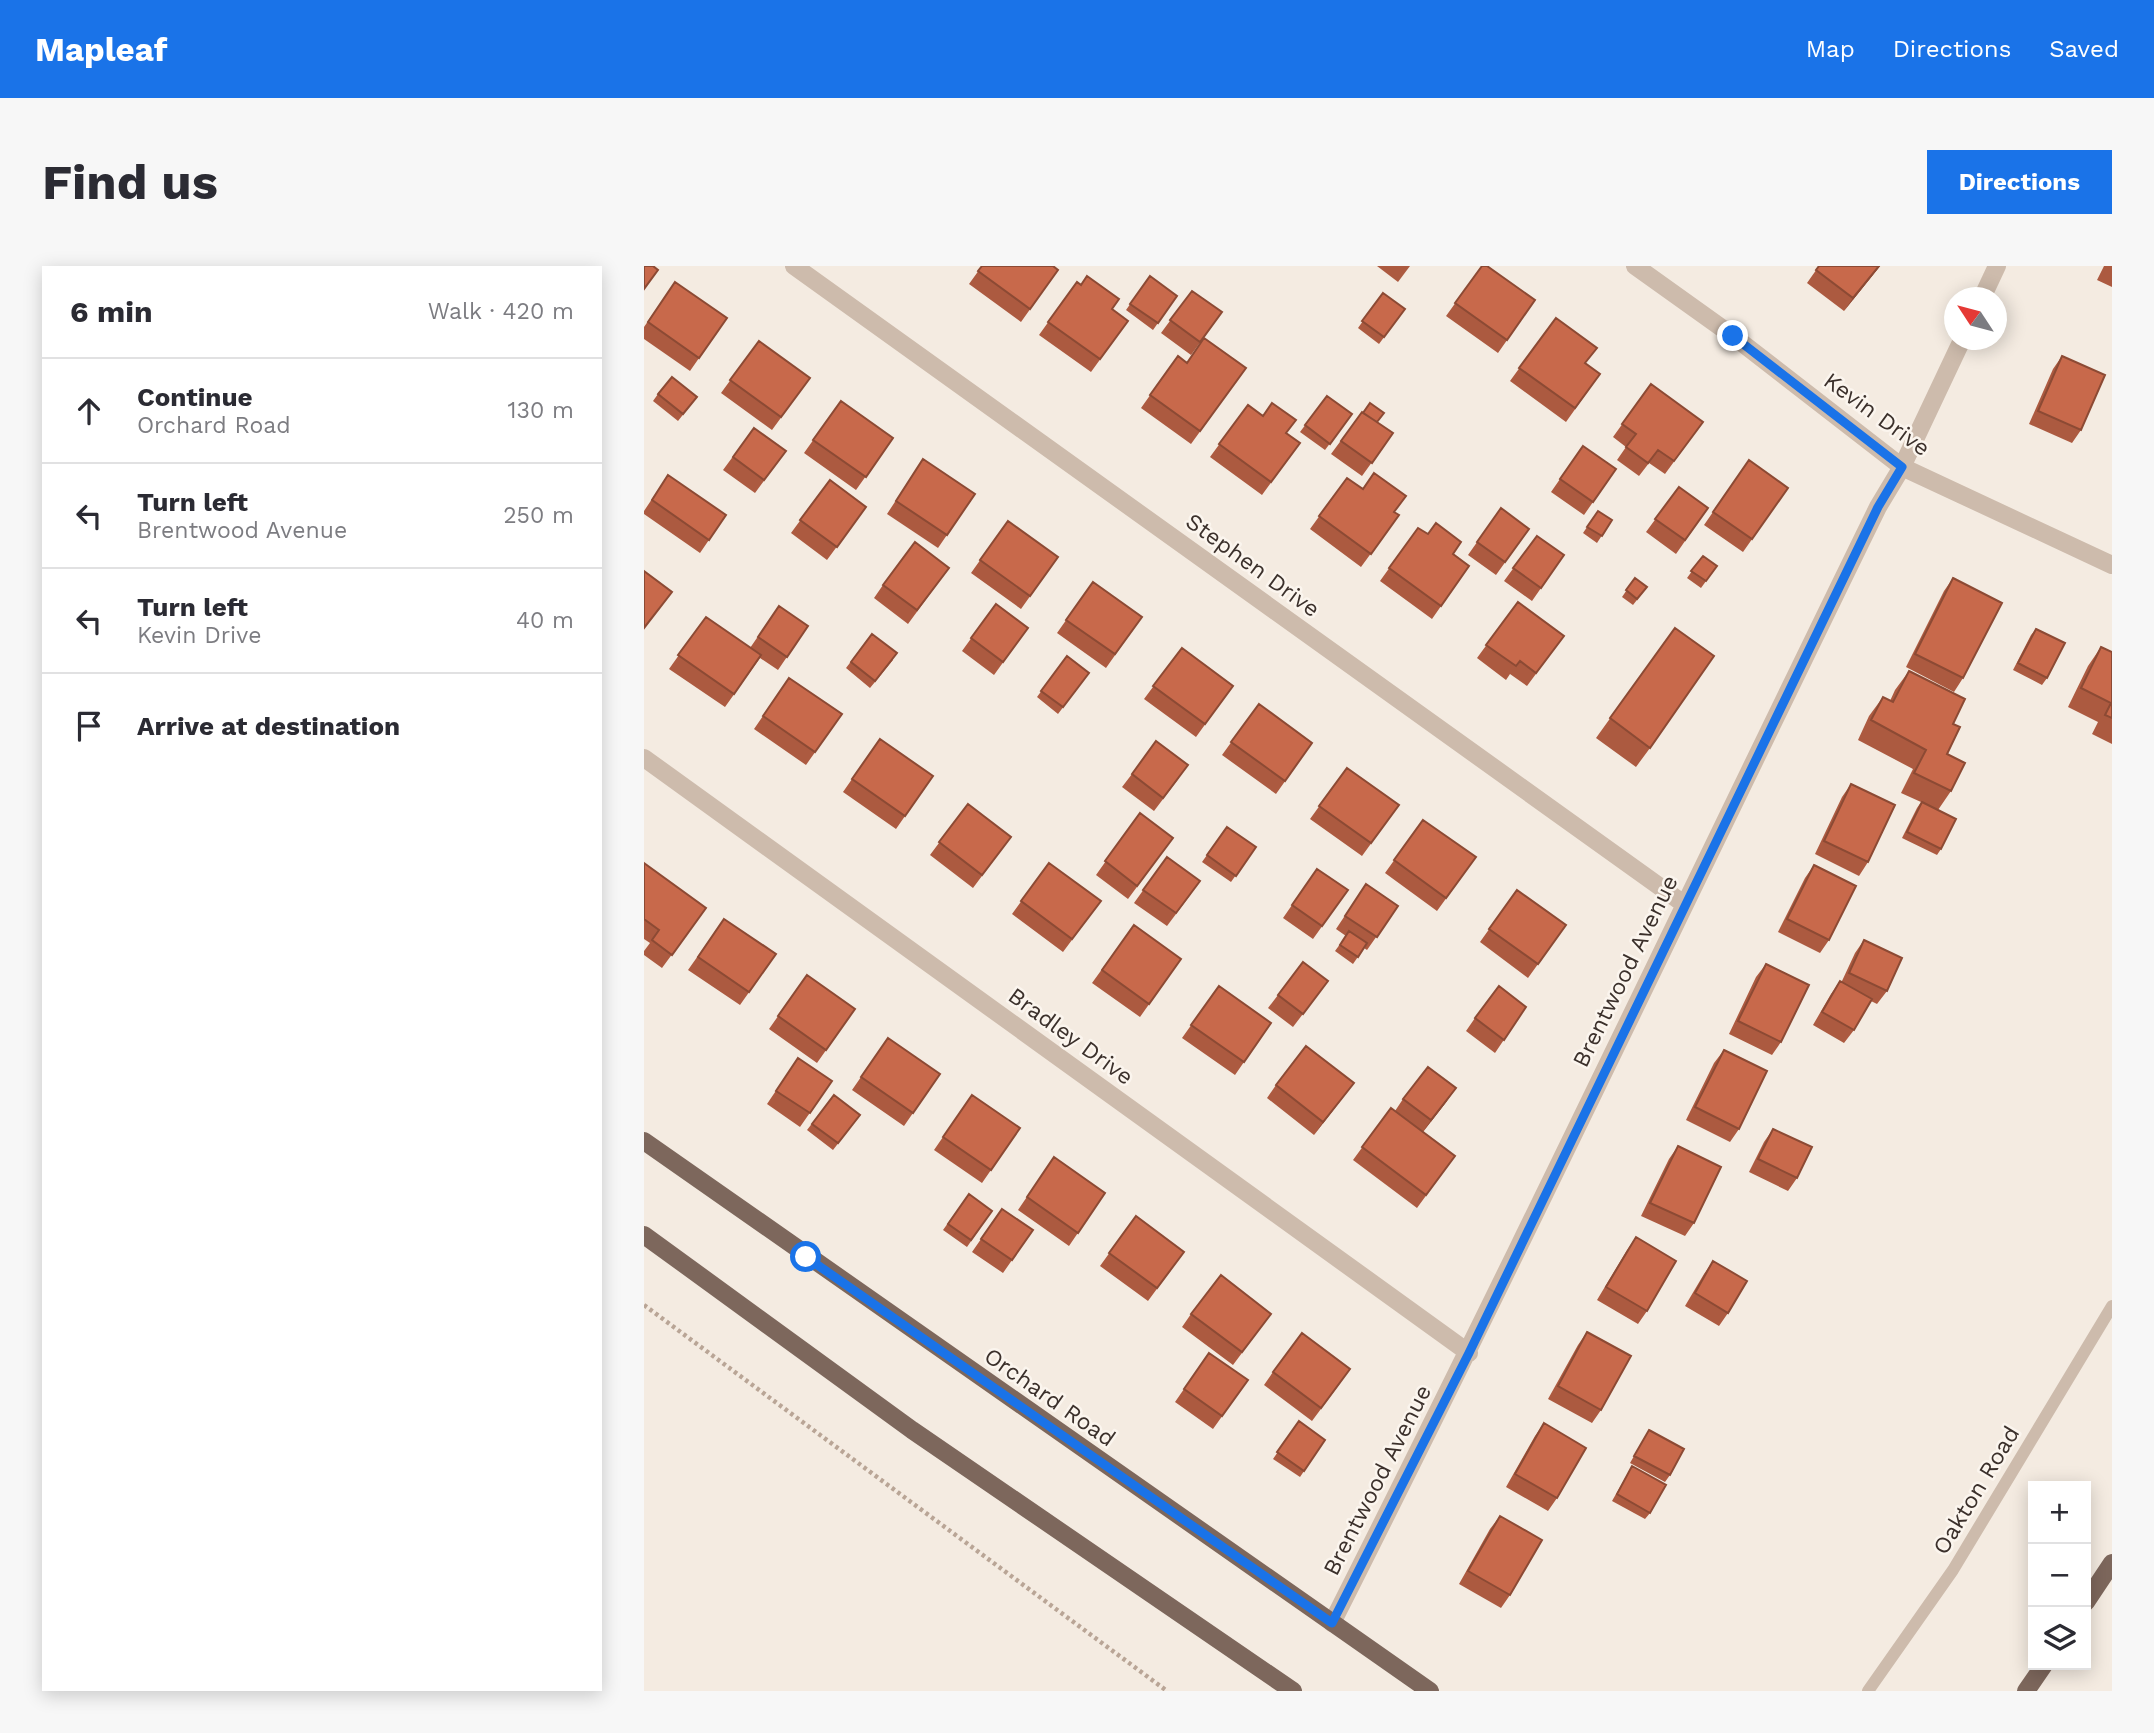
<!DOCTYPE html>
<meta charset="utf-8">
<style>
:root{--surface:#fff;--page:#f7f7f7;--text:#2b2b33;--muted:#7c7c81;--line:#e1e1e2;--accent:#1a73e8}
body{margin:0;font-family:"Work Sans",sans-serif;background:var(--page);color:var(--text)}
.controls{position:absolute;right:21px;bottom:21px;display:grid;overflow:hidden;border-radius:0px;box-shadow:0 4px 18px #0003}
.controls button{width:63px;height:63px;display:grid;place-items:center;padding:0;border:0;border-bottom:2px solid var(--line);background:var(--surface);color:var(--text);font:35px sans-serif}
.compass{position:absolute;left:1300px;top:21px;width:63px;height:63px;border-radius:50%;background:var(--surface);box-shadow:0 4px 18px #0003;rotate:306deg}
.stop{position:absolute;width:21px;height:21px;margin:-16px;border:5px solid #1a73e8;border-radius:50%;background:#fff}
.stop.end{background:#1a73e8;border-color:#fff;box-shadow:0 2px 7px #0008}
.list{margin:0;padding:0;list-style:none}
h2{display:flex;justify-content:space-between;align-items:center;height:91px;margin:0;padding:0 28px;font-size:30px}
h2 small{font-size:23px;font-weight:400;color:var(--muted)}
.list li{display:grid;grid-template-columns:46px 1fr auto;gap:21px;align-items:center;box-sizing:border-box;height:105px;padding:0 28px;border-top:2px solid var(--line)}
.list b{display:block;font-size:26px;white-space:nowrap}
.list p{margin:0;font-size:23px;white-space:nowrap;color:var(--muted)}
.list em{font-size:23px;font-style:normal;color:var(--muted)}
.icon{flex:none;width:38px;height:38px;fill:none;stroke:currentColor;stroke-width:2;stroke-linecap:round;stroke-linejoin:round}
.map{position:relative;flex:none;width:1468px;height:1425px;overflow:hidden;border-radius:0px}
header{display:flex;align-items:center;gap:42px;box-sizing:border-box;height:98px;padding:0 35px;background:var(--accent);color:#fff}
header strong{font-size:33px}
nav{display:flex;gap:38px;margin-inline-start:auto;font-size:24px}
.intro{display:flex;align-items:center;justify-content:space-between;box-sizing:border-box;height:168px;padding:0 42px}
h1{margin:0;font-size:49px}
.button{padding:18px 32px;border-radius:0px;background:var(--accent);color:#fff;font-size:24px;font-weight:700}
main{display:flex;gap:42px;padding:0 42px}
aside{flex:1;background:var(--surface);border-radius:0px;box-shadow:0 4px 18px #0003}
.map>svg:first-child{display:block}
</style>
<header>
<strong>Mapleaf</strong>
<nav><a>Map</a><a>Directions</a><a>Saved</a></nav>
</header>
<div class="intro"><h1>Find us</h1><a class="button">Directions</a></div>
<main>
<aside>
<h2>6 min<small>Walk · 420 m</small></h2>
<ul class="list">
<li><svg class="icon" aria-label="ahead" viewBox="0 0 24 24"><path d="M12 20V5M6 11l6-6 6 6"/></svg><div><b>Continue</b><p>Orchard Road</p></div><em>130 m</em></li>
<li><svg class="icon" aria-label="left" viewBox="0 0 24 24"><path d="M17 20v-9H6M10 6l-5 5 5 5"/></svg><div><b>Turn left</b><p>Brentwood Avenue</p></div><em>250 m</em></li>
<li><svg class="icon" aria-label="left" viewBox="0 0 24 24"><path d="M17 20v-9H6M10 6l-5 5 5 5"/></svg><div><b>Turn left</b><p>Kevin Drive</p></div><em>40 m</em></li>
<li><svg class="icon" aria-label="arrive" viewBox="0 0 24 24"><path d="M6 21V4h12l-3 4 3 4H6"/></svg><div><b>Arrive at destination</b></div></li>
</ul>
</aside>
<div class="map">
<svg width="1468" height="1425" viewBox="0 0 1468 1425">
<rect width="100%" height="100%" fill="#f4ebe1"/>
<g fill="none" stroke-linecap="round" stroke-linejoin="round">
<path stroke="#b9a596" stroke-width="4.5" stroke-dasharray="3.5 3.5" stroke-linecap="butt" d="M0,1039L523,1425"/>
<path stroke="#cdbbac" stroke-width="12" d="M1224,1425L1309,1304L1468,1040"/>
<path stroke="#cdbbac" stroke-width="18" d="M150,0L1040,638
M991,0L1089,70L1258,201L1468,299
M1338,32L1353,0
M0,492L825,1087
M688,1357C875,987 1052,613 1234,241L1258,201L1318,74"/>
<path stroke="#7d675c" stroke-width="18" d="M0,875L786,1425
M0,969L268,1164L649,1425
M1442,1336L1468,1297
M1382,1425L1400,1399"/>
</g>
<path fill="#ac5a40" d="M338,0L414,4L377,56L325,18Z
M733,0H766L754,16Z
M838,0L891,34L854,87L802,50Z
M1175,0H1236L1200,45L1163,17Z
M1460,0H1468V21L1453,14Z
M506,10L533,30L509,64L482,44Z
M31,16L83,52L46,105L0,73V61Z
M433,16L484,55L447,106L395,69Z
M548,25L578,46L547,89L517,67Z
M739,27L761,43L735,78L714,62Z
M912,52L942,98L956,108L922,156L866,115Z
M115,75L166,112L128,164L77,127Z
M534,90L543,97L602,102L547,178L497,142Z
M1418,90L1437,164L1428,177L1385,158L1409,103Z
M1007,118L1059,156L1021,208L1005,197L995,210L973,194L982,181L969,171Z
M14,128L53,131L34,155L9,135Z
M683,130L708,148L681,184L656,166Z
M197,135L249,172L212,224L160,187Z
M604,139L656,177L618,229L566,191Z
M718,146L749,167L718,210L687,188Z
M110,162L142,185L111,227L79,204Z
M939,180L972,203L940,249L907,226Z
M279,193L331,228L294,282L243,248Z
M1105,194L1144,222L1099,286L1060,259Z
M24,209L82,249L56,287L0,248V245Z
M703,212L755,249L717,301L666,263Z
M186,214L222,241L183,294L147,267Z
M1035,221L1064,242L1032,288L1002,266Z
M857,242L885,263L852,309L824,289Z
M954,245L968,254L953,277L939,267Z
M364,255L414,291L377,343L327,307Z
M774,262L825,300L788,353L736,315Z
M893,270L920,289L888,335L860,315Z
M1059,290L1073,300L1057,322L1043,312Z
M305,302L264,358L230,332L239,319Z
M991,312L1003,321L989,339L978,331Z
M1309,312L1319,412L1310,426L1262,401L1300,325Z
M449,316L498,351L462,402L413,367Z
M874,336L920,370L883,420L866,408L862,414L833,392Z
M352,338L384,362L350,409L318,385Z
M135,340L164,360L134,404L116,392L81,441L25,403L62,351L106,382Z
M1031,362L1006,482L992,501L952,472Z
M1392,363L1403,412L1398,419L1369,404L1387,369Z
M228,368L249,394L226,422L202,402Z
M1457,381L1468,386V478L1448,468L1454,456L1424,441L1444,400Z
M538,382L589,420L552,471L500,433Z
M423,390L445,407L414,448L393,431Z
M1265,405L1309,458L1303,488L1307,525L1294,544L1297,583L1293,589L1258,572L1273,542L1277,536L1257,527L1269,503L1214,474L1225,450L1239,431L1246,435L1251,424Z
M145,412L198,448L162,499L110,463Z
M615,438L668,477L632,528L578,489Z
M236,473L289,510L252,563L199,526Z
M703,502L755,539L718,590L666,553Z
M488,508L535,512L510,545L478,521Z
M1207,518L1224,596L1215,610L1171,588L1198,531Z
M324,538L367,571L329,622L286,589Z
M496,547L529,572L484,633L452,609Z
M779,554L832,591L793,645L741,607Z
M583,561L612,581L587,616L558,596Z
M523,591L547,628L523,660L490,637Z
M0,597L62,642L18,702L0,689V685L6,677L0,673Z
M405,597L457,635L419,686L368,648Z
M1170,599L1185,674L1176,687L1134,666L1161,612Z
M673,603L704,624L669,673L639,652Z
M722,618L754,640L723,684L720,682L709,698L691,685L702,670L692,663Z
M873,624L922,659L884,712L836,676Z
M80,653L132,688L96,739L44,704Z
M490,659L537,693L496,751L448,717Z
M1220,674L1243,725L1233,738L1227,735L1210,764L1200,777L1169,759L1187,728L1196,715H1198L1211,687Z
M1122,698L1137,776L1128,789L1085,768L1112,711Z
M163,709L211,743L173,797L125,763Z
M684,715L649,761L624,742L634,729Z
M575,720L627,757L591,809L538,772Z
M882,741L851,787L822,765L831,752Z
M244,772L296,808L260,860L208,824Z
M1080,784L1095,863L1086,876L1042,854L1070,797Z
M154,792L188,815L156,861L123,838Z
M632,819L700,830L670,869L623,832Z
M190,829L216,849L189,884L163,864Z
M328,829L376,862L338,917L290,884Z
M759,833L803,835L779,866L811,890L773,942L709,894L747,842L751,845Z
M1129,863L1153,912L1144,925L1105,906L1120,876Z
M1034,880L1050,957L1041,970L997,950L1025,893Z
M410,891L461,927L425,980L374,944Z
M325,928L348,945L323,981L299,964Z
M358,943L389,964L359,1007L328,986Z
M492,950L540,986L504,1035L456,1000Z
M992,971L1003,1045L994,1058L953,1034L983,984Z
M1069,995L1084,1047L1075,1060L1041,1040L1060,1008Z
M547,1048H627L589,1099L538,1061Z
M943,1066L957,1144L948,1157L904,1133L934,1079Z
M565,1087L604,1114L569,1163L531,1136Z
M629,1106L697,1116L668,1155L620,1119Z
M655,1155L681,1174L656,1211L629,1193Z
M900,1157L913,1232L904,1245L862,1221L891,1170Z
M1005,1164L1026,1209L1021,1216L986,1197Z
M988,1200L1006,1247L1001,1253L968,1235Z
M856,1250L866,1329L857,1342L815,1318L846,1263Z"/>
<path fill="#8c4a34" d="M1235,0H1236L1200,45L1209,32Z
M710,817L670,869L679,856Z
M812,822L803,835L778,867L787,854Z"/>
<path fill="#c8694b" stroke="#8c4a34" stroke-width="2" d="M0,0H9L14,4L0,23Z
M338,0H409L414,4L386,43L334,5Z
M838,0H843L891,34L863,74L811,37Z
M1175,0H1235L1209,32L1172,4Z
M443,10L475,33L468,43L484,55L456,93L404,56L433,16L437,19Z
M506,10L533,30L514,57L486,38Z
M31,16L83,52L55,92L4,56Z
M548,25L578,46L556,76L526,54Z
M739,27L761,43L740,71L718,55Z
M912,52L953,82L941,97L956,108L931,142L875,102Z
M560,72L602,102L556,165L506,129L534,90L543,97Z
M115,75L166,112L137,151L86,114Z
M1418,90L1461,109L1437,164L1394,145Z
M28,111L53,131L39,148L14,128Z
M1007,118L1059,156L1030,195L1014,184L1004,197L982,181L992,168L978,158Z
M683,130L708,148L686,178L661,159Z
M197,135L249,172L222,211L169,174Z
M628,137L652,154L642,167L656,177L627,216L575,178L604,139L619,150Z
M726,137L740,147L733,156L719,147Z
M718,146L749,167L728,197L697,175Z
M110,162L142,185L120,214L89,191Z
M939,180L972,203L949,236L916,213Z
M279,193L331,228L303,269L252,235Z
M1105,194L1144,222L1108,273L1069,246Z
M730,207L762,230L750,246L755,249L727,288L675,250L703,212L719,223Z
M24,209L82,249L65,274L8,234Z
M186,214L222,241L193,281L156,254Z
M1035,221L1064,242L1041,274L1011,253Z
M857,242L885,263L861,296L833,276Z
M954,245L968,254L958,270L943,261Z
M364,255L414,291L386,330L336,294Z
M792,257L817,276L809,288L825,300L797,340L745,302L774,262L784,268Z
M893,270L920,289L897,322L869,302Z
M271,276L305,302L273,344L239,319Z
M1059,290L1073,300L1062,315L1047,305Z
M0,305L28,326L0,362Z
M991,312L1003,321L993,333L982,324Z
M1309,312L1358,337L1319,412L1271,388Z
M449,316L498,351L471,388L422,354Z
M874,336L920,370L892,407L876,395L872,400L842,379Z
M352,338L384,362L359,396L327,372Z
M135,340L164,360L143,391L114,371Z
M62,351L117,389L90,428L34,389Z
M1031,362L1070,390L1006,482L966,452Z
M1392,363L1421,377L1403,412L1374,397Z
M228,368L253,387L231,415L207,396Z
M1457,381L1468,386V452L1461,449L1467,437L1437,422Z
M538,382L589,420L561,458L509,420Z
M423,390L445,407L419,441L397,425Z
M1265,405L1321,433L1309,458L1316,461L1303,488L1321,497L1307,525L1270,507L1282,484L1227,454L1239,431L1249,436Z
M145,412L198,448L171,486L119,450Z
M615,438L668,477L641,515L587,476Z
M236,473L289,510L261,550L208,513Z
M512,475L544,499L519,532L488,508Z
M703,502L755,539L727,577L675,540Z
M1207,518L1251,539L1224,596L1180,575Z
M1278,536L1312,553L1297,583L1263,566Z
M324,538L367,571L338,609L295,576Z
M496,547L529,572L493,620L461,595Z
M779,554L832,591L802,632L750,594Z
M583,561L612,581L592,610L563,589Z
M523,591L556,615L532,647L499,624Z
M0,597L62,642L28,689L8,674L15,664L0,653Z
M405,597L457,635L428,673L377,635Z
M1170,599L1212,620L1185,674L1143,653Z
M673,603L704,624L678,660L648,639Z
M722,618L754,640L733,671L701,650Z
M873,624L922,659L894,698L845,663Z
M80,653L132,688L105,726L54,691Z
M490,659L537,693L505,738L458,704Z
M705,665L723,677L714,691L696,679Z
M1220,674L1258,692L1243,725L1205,707Z
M659,696L684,715L659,748L634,729Z
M1122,698L1165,719L1137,776L1094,755Z
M163,709L211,743L182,784L134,750Z
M1196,715L1228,733L1210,764L1178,746Z
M575,720L627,757L600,796L547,759Z
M855,720L882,741L860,774L831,752Z
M244,772L296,808L269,847L217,811Z
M662,780L710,817L679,856L632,819Z
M1080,784L1123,805L1095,863L1051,841Z
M154,792L188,815L166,847L132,825Z
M784,801L812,822L787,854L759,833Z
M190,829L216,849L194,877L168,858Z
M328,829L376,862L347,904L299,871Z
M747,842L811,890L782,929L718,881Z
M1129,863L1168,881L1153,912L1114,893Z
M1034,880L1077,901L1050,957L1006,937Z
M410,891L461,927L434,967L383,931Z
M325,928L348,945L327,974L304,958Z
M358,943L389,964L368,994L337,973Z
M492,950L540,986L513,1022L465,987Z
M992,971L1032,995L1003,1045L962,1021Z
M1069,995L1103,1015L1084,1047L1051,1027Z
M577,1009L627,1048L598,1086L547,1048Z
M943,1066L987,1090L957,1144L914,1120Z
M658,1067L706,1103L677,1142L629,1106Z
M565,1087L604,1114L578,1150L540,1123Z
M655,1155L681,1174L660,1205L633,1186Z
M900,1157L942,1182L913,1232L871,1208Z
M1005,1164L1040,1183L1026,1209L990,1190Z
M988,1200L1022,1219L1006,1247L973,1228Z
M856,1250L898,1274L866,1329L824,1305Z"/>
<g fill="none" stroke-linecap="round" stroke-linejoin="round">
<path stroke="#1a73e8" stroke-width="9" d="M162,991L688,1357L825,1087L1234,241L1258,201L1089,70"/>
</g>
<g text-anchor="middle" stroke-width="5" stroke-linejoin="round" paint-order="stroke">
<g font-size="23" fill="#3b302b" stroke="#fbf5ee">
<text transform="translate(1233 148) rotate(36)" y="8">Kevin Drive</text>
<text transform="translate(609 299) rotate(36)" y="8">Stephen Drive</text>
<text transform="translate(981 705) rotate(-64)" y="8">Brentwood Avenue</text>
<text transform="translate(427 770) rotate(36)" y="8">Bradley Drive</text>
<text transform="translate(406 1131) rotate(35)" y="8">Orchard Road</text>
<text transform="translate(733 1214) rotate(-63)" y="8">Brentwood Avenue</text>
<text transform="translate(1332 1224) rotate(-59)" y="8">Oakton Road</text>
</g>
</g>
</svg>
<div class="controls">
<button>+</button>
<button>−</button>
<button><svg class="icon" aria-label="layers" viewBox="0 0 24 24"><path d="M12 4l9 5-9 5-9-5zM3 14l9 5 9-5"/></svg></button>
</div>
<svg class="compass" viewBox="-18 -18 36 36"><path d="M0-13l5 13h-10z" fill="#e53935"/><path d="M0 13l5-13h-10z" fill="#7c7c81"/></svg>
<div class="stop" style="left:162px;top:991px"></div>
<div class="stop end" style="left:1089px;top:70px"></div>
</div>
</main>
